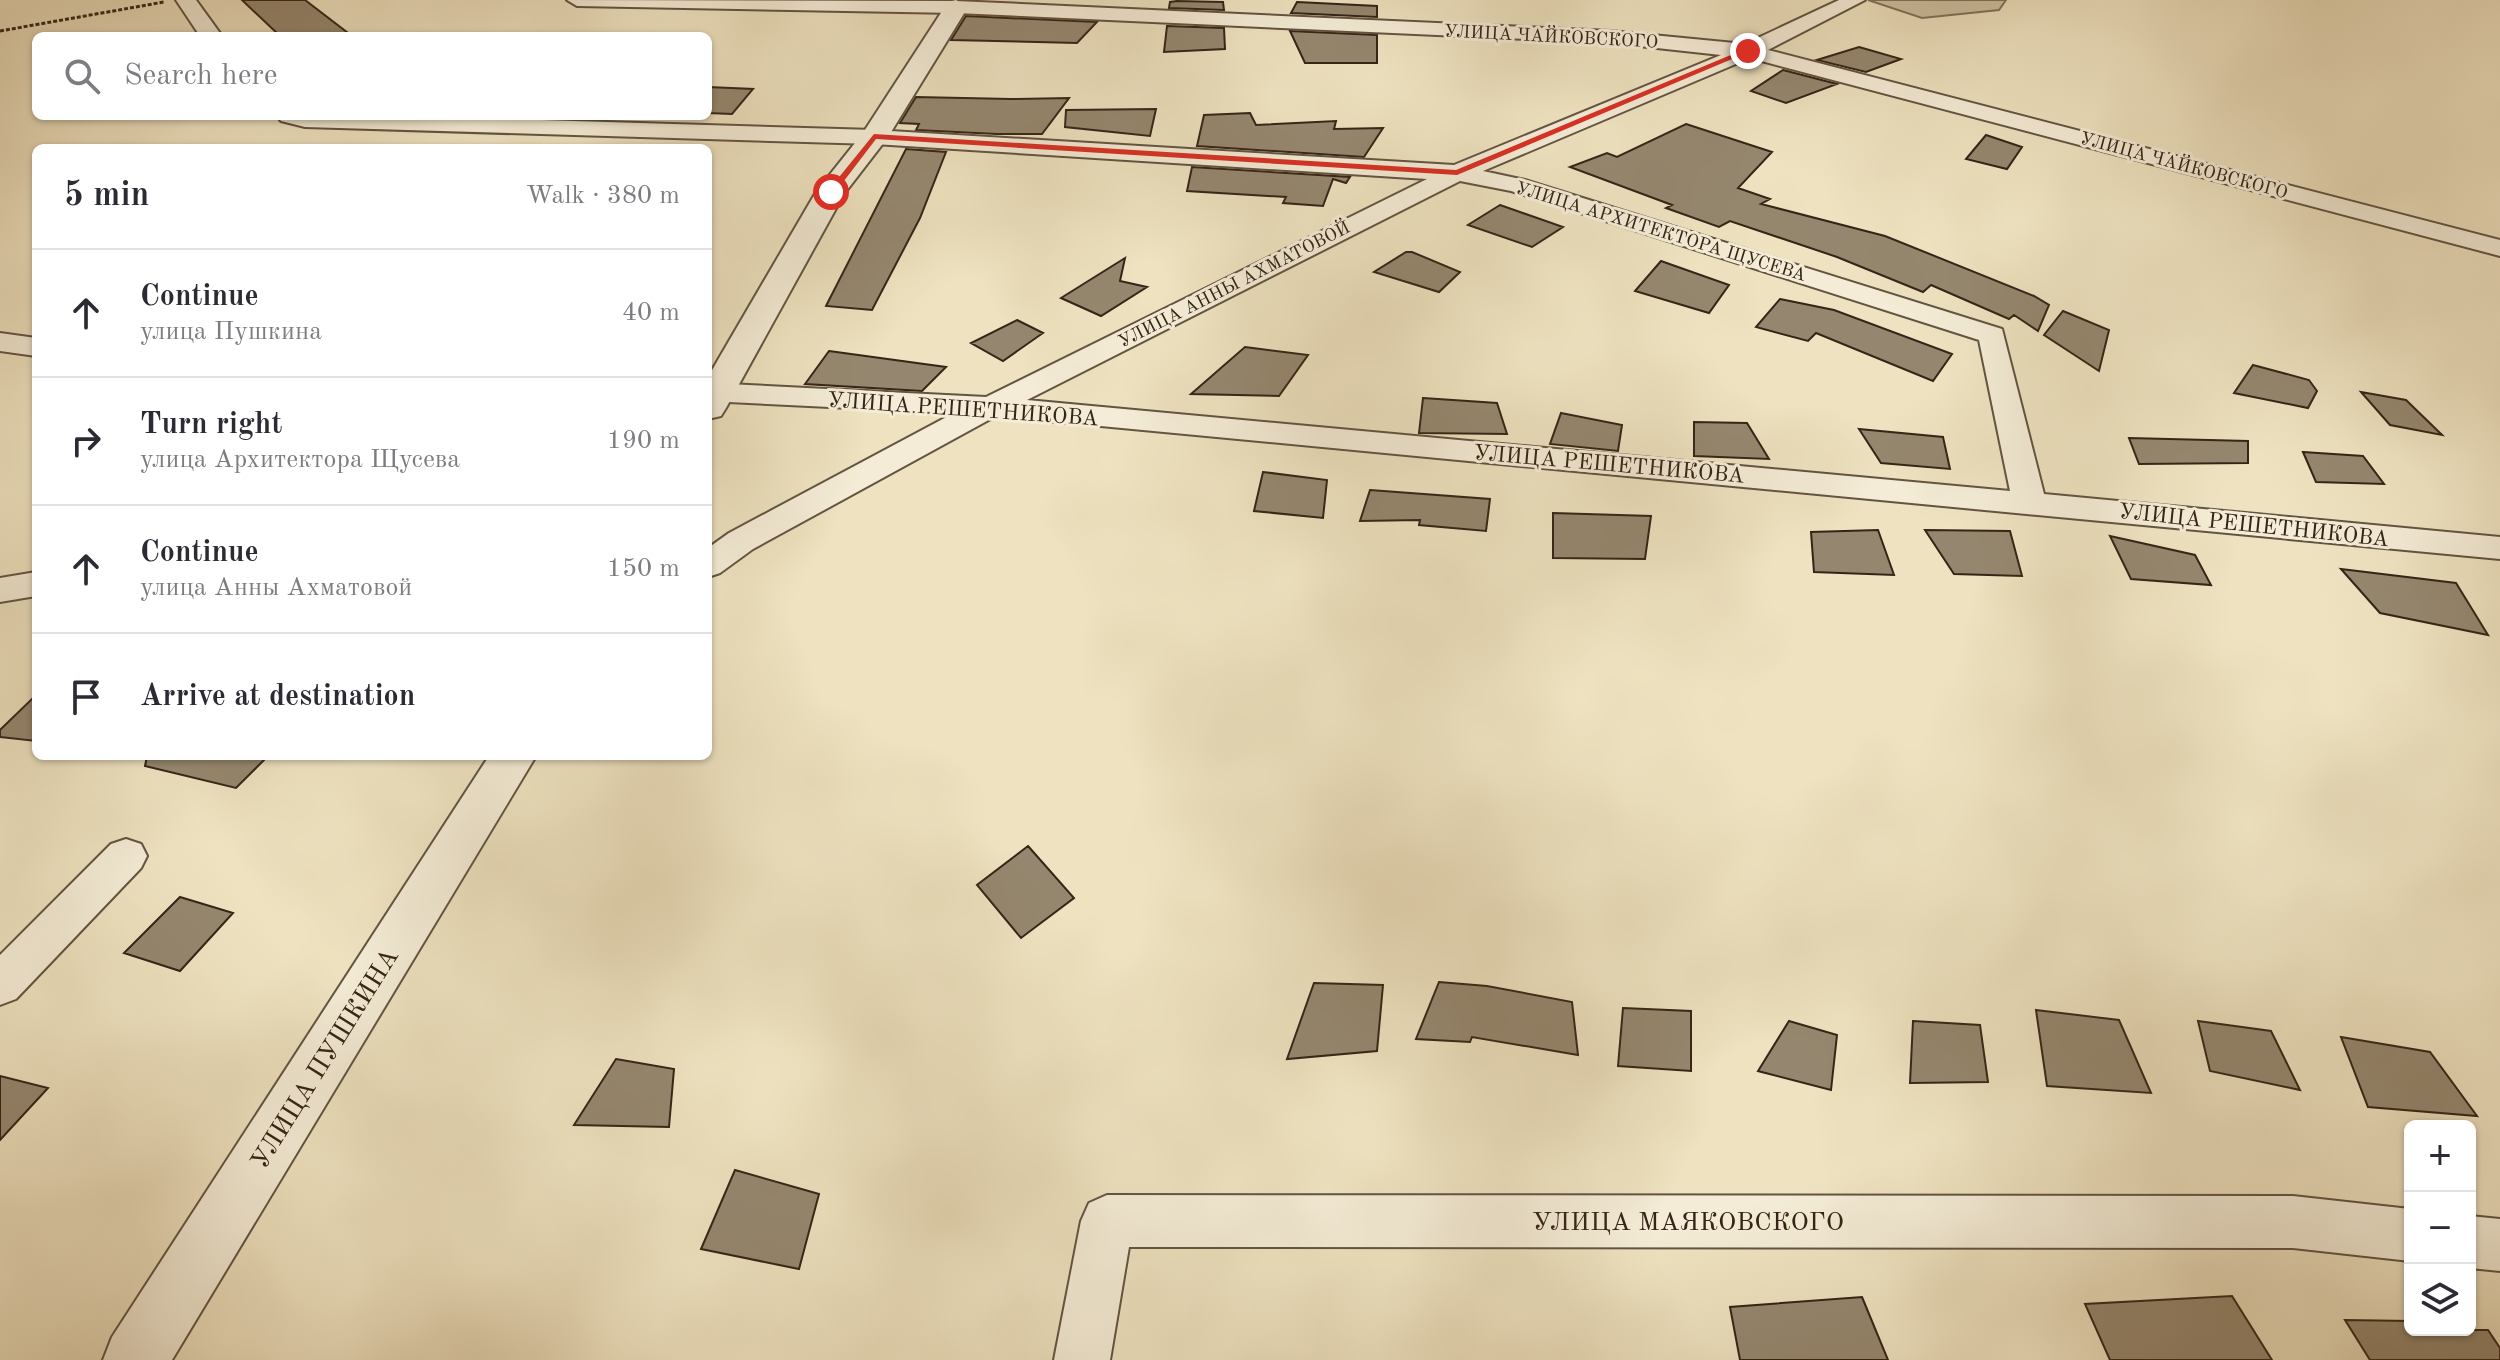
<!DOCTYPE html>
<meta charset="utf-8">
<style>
:root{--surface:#fff;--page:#f2f2f3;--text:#2b2b33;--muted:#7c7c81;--line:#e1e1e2}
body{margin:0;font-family:"Old Standard TT",serif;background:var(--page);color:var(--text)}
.controls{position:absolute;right:24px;bottom:24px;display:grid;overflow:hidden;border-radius:12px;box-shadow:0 2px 6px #0004}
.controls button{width:72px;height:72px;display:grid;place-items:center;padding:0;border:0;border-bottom:2px solid var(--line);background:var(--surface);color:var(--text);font:40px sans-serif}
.stop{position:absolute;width:24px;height:24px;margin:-18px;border:6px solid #d93025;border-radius:50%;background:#fff}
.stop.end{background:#d93025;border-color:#fff;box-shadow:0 2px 8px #0008}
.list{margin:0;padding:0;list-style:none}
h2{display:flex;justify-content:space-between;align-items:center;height:104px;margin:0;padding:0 32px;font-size:34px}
h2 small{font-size:26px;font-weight:400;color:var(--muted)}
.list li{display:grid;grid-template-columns:52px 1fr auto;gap:24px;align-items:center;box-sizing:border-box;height:128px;padding:0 32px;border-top:2px solid var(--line)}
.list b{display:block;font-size:30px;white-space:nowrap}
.list p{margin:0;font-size:26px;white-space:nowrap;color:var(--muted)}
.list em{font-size:26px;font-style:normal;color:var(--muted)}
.icon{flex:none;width:44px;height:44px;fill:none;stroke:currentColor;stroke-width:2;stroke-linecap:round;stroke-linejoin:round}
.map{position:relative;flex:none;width:2500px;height:1360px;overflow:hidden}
.search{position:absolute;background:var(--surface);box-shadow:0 2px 6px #0004;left:32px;top:32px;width:680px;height:88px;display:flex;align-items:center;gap:20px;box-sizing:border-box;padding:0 28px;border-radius:12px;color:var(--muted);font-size:30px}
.panel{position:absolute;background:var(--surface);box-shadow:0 2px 6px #0004;left:32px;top:144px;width:680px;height:616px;border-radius:12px}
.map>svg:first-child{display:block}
</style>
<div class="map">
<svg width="2500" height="1360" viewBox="0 0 2500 1360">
<rect width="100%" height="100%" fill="#eee2c0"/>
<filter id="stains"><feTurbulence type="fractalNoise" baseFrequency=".0025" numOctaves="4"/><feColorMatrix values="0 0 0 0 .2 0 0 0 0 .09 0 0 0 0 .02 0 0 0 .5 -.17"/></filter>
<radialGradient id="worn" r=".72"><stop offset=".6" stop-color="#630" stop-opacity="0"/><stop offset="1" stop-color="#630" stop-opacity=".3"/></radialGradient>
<path fill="#cfc2a3" stroke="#82735d" stroke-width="2" d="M1868,0H2006L1999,10L1922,18Z"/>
<path fill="#95876f" stroke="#352417" stroke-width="2" d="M242,0H305L352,36H280Z
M1177,1L1223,2L1224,10L1169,8L1170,2Z
M1297,2L1377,6V17L1291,13Z
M966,16L1097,22L1077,43L951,40Z
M1167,26L1224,28L1225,49L1164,52Z
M1290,31L1377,35V63H1305Z
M1859,47L1901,59L1866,72L1817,60Z
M1783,70L1837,84L1786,103L1751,91Z
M708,87L753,89L732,114L708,113Z
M916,97L1011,99L1069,98L1042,134H997L916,130L919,124L900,123Z
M1156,109L1150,136L1065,127L1066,110Z
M1250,113L1256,125L1336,121L1334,129L1383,128L1364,157L1197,146L1204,115Z
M1686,124L1772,152L1738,188L1770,199L1761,204L1885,236L2034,296L2049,305L2038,331L2014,315L2009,319L1931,285L1923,292L1837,257L1730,221L1719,227L1666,208L1672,205L1570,167L1607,153L1617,157Z
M1986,135L2022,147L2007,169L1966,159Z
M906,149L946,152L920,218L872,310L826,306Z
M1192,167L1350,177L1346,183L1333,179L1323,206L1283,203L1286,197L1187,191Z
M1500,205L1563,227L1532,247L1468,225Z
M1406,252H1412L1460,272L1439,292L1374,272Z
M1125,258L1120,281L1147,287L1101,316L1061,298Z
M1661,261L1729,285L1709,313L1635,291Z
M1780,299L1834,310L1952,354L1933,381L1816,333L1808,341L1756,327Z
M2063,311L2109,330L2099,371L2044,335Z
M1017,320L1043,333L1003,361L971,343Z
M1245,347L1308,355L1279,396L1191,394Z
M829,351L946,367L922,391L805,384Z
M2253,365L2309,380L2317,391L2308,408L2234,393Z
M2361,392L2406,400L2442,435L2390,425Z
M1423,398L1497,403L1507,434L1419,433Z
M1561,413L1622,425L1618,451L1550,444Z
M1694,422L1747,423L1769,459L1694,456Z
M1859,429L1943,437L1950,469L1881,463Z
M2129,438L2248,441V463L2139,464Z
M2303,452L2363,456L2384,484L2316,482Z
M1263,472L1327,480L1323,518L1254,511Z
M1370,490L1490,499L1486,531L1419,525L1420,520L1360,521Z
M1553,513L1651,516L1645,559L1553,558Z
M1878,530L1894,575L1814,572L1811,532Z
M1925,530L2010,531L2022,576L1954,574Z
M2110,536L2195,555L2211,585L2131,579Z
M2341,569L2456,583L2488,635L2380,613Z
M36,695V741L0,737V730Z
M147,756H268L236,788L145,766Z
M1028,846L1074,898L1021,938L977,885Z
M180,897L233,913L180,971L124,953Z
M1439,982L1487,986L1572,1002L1578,1055L1472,1037L1470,1042L1416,1039Z
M1314,983L1383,985L1377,1051L1287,1059Z
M1623,1008L1691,1011V1071L1618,1066Z
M2036,1010L2119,1020L2151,1093L2047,1086Z
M1789,1021L1837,1035L1831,1090L1758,1071Z
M1913,1021L1980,1025L1988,1082L1910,1083Z
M2198,1021L2271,1031L2300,1090L2210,1071Z
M2341,1037L2430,1052L2477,1116L2368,1107Z
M616,1059L674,1069L669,1127L574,1125Z
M0,1076L48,1088L0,1140Z
M735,1170L819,1194L799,1269L701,1249Z
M2232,1296L2272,1360H2110L2085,1304Z
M1862,1297L1888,1360H1740L1730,1307Z
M2345,1320L2410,1321V1330H2488L2500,1348V1360H2370Z"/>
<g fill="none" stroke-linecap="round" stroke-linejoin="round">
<g stroke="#635441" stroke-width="4">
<path id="minor" d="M176,0H196L222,36H200Z
M567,0L956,1L1611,31L1745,44L1839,0H1865L1768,50L2500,240V256L1750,58L1483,171L1525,180L2002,329L2044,494L2500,537V559L996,416L753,549L720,573L708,577V548L729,533L954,413L708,401V383L986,397L1427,179L874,144L305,127L281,121L277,116H406L874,130L1454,165L1721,55L1611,43L956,13L577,6ZM1460,181L1511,191L1979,340L2010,491L1027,400Z
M0,333L36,338V356L0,351Z
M36,572V596L0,602V578Z
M126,839L141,844L147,856L141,868L16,999L0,1005V955L111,844Z
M1107,1195L2293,1196L2410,1209V1261L2293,1248L1129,1247L1110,1360H1054L1081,1221L1089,1203Z
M2470,1216L2500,1219V1271L2470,1268Z"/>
</g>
<g stroke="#635441" stroke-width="4">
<path id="tertiary" d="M956,0L968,7L888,137L844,194L726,408L721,416L708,419V377L816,192L863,133L948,2Z
M489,756H536L172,1360H103L112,1337Z"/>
</g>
<path stroke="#352417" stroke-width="3" stroke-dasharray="4 2" stroke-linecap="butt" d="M0,31L164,2"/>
<use href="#minor" fill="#f4ecd6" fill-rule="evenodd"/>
<use href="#tertiary" fill="#f4ecd6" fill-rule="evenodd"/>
</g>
<path fill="#d93025" d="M1745,49L1751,51L1457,175L876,139L834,194L827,192L874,134L1456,170Z"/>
<g text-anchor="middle" stroke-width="6" stroke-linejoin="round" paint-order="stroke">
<g font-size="18" fill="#352417" stroke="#f4ecd6">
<text transform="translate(1551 36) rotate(3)" y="6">УЛИЦА ЧАЙКОВСКОГО</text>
<text transform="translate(2184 165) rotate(15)" y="6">УЛИЦА ЧАЙКОВСКОГО</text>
<text transform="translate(1661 231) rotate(17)" y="6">УЛИЦА АРХИТЕКТОРА ЩУСЕВА</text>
<text transform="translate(1234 284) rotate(-27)" y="6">УЛИЦА АННЫ АХМАТОВОЙ</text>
</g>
<g font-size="22" fill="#352417" stroke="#f4ecd6">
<text transform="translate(963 408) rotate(4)" y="8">УЛИЦА РЕШЕТНИКОВА</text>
<text transform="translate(1609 463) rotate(5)" y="8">УЛИЦА РЕШЕТНИКОВА</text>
<text transform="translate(2254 524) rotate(6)" y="8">УЛИЦА РЕШЕТНИКОВА</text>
</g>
<g font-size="26" fill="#352417" stroke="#f4ecd6">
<text transform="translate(324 1058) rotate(-58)" y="9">УЛИЦА ПУШКИНА</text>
<text x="1688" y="1230">УЛИЦА МАЯКОВСКОГО</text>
</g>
</g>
<rect width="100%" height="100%" filter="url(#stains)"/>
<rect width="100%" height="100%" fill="url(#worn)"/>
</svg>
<div class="controls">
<button>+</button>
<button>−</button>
<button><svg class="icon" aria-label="layers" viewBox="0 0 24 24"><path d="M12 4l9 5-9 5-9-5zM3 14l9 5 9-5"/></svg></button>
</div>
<div class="stop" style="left:831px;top:192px"></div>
<div class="stop end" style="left:1748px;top:51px"></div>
<div class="search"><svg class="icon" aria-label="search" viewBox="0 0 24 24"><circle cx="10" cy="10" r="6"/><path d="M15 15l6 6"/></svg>Search here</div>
<section class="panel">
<h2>5 min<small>Walk · 380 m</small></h2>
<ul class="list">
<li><svg class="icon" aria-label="ahead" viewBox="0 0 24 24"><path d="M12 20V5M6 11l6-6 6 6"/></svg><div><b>Continue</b><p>улица Пушкина</p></div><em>40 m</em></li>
<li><svg class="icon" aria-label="right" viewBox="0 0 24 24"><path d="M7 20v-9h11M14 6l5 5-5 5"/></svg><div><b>Turn right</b><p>улица Архитектора Щусева</p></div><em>190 m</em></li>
<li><svg class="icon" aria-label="ahead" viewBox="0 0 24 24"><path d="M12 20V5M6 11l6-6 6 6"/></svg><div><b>Continue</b><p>улица Анны Ахматовой</p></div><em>150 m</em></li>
<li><svg class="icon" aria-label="arrive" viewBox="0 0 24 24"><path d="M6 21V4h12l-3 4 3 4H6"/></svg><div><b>Arrive at destination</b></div></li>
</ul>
</section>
</div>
